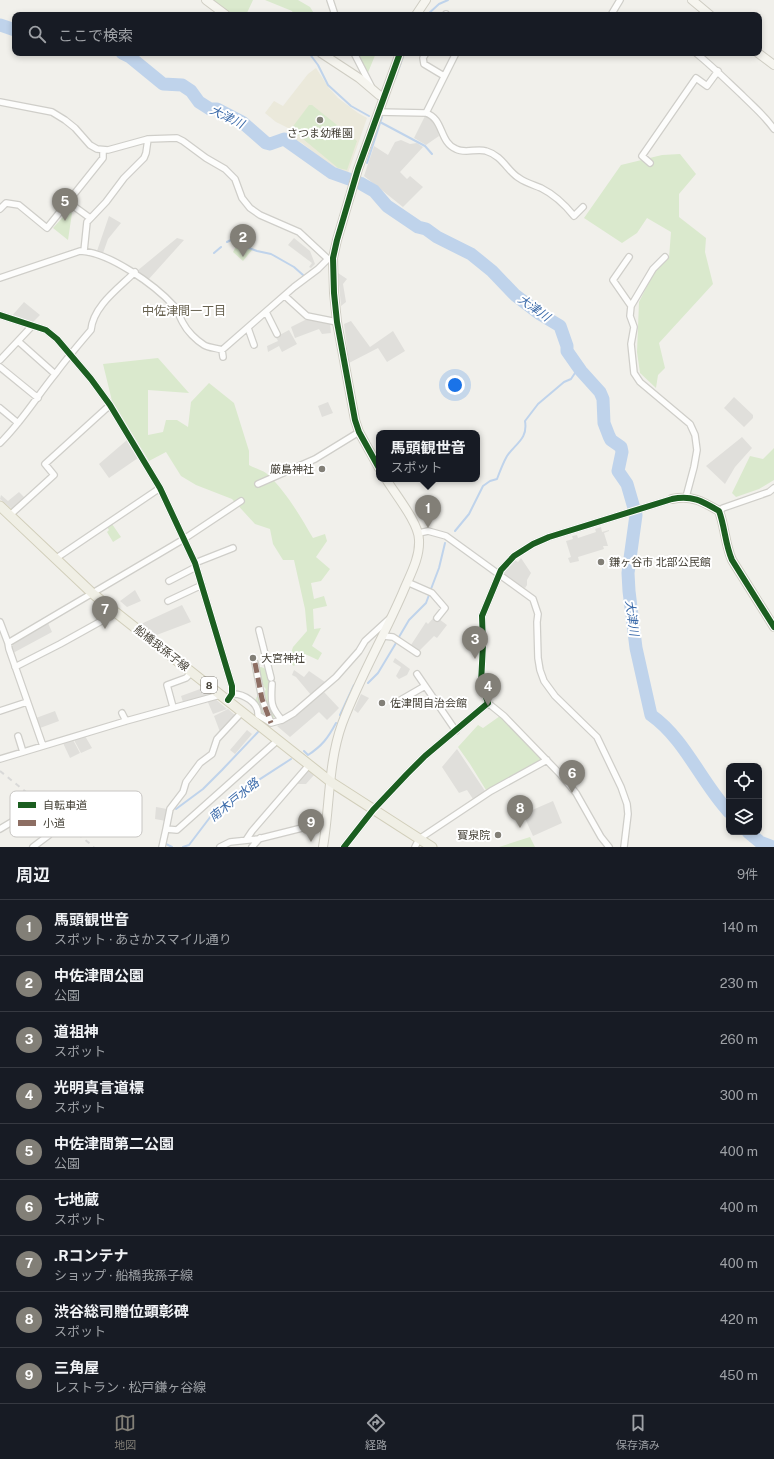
<!DOCTYPE html>
<html lang="ja">
<meta charset="utf-8">
<style>
:root{--surface:#171b24;--page:#242831;--text:#f1f3f6;--muted:#9ea1a6;--line:#363941;--accent:#827f77}
body{margin:0;font-family:"Public Sans","Noto Sans JP",sans-serif;background:var(--page);color:var(--text)}
.controls{position:absolute;right:12px;bottom:12px;display:grid;overflow:hidden;border-radius:8px;box-shadow:0 2px 6px #0003}
.controls button{width:36px;height:36px;display:grid;place-items:center;padding:0;border:0;border-bottom:1px solid var(--line);background:var(--surface);color:var(--text);font:20px sans-serif}
.you{position:absolute;left:455px;top:385px;width:14px;height:14px;margin:-10px;border:3px solid #fff;border-radius:50%;background:#1a73e8;box-shadow:0 0 0 6px #1a73e833}
.badge{display:grid;place-items:center;width:26px;height:26px;border-radius:50%;background:var(--accent);color:#fff;font-size:13px;font-weight:700}
.pin{position:absolute;translate:-50% -33px;filter:drop-shadow(0 1px 2px #0008)}
.pin::after{content:'';position:absolute;top:21px;width:14px;height:12px;background:inherit;clip-path:polygon(0 0,100% 0,50% 100%)}
.popup{position:absolute;left:376px;top:430px;width:104px;height:52px;box-sizing:border-box;display:grid;place-content:center;border-radius:8px;background:var(--surface);filter:drop-shadow(0 1px 3px #0005);font-size:13px;white-space:nowrap;color:var(--muted)}
.popup b{font-size:15px;color:var(--text)}
.popup::after{content:'';position:absolute;left:50%;top:100%;margin-left:-8px;border:8px solid transparent;border-top-color:var(--surface)}
.list{margin:0;padding:0;list-style:none}
h2{display:flex;justify-content:space-between;align-items:center;height:52px;margin:0;padding:0 16px;font-size:17px}
h2 small{font-size:13px;font-weight:400;color:var(--muted)}
.list li{display:grid;grid-template-columns:26px 1fr auto;gap:12px;align-items:center;box-sizing:border-box;height:56px;padding:0 16px;border-top:1px solid var(--line)}
.list b{display:block;font-size:15px;white-space:nowrap}
.list p{margin:0;font-size:13px;white-space:nowrap;color:var(--muted)}
.list em{font-size:13px;font-style:normal;color:var(--muted)}
.icon{flex:none;width:22px;height:22px;fill:none;stroke:currentColor;stroke-width:2;stroke-linecap:round;stroke-linejoin:round}
.map{position:relative;flex:none;width:774px;height:847px;overflow:hidden}
.search{position:absolute;background:var(--surface);box-shadow:0 2px 6px #0003;left:12px;right:12px;top:12px;height:44px;display:flex;align-items:center;gap:10px;box-sizing:border-box;padding:0 14px;border-radius:8px;color:var(--muted);font-size:15px}
.sheet{height:556px;background:var(--surface)}
nav{display:flex;justify-content:space-around;align-items:center;box-sizing:border-box;height:56px;border-top:1px solid var(--line);background:var(--surface);font-size:11px;color:var(--muted)}
nav a{display:grid;justify-items:center;gap:2px}
nav .on{color:var(--accent)}
.map>svg:first-child{display:block}
</style>
<div class="map">
<svg width="774" height="847" viewBox="0 0 774 847">
<rect width="100%" height="100%" fill="#f1f0eb"/>
<path fill="#ebe9db" d="M316,68L329,88L338,98L358,113L367,118L348,173L337,171L302,143L289,137L288,128L276,122L265,113L274,101L283,106L308,74Z"/>
<path fill="#dae9cd" d="M213,0H253L246,15C233,15 222,9 213,0Z
M265,0H298L310,7L315,15H294L292,11Z
M355,53H376L367,75Z
M309,105H312L357,141L347,170L338,168L291,129Z
M680,154L696,174L679,194V217L706,238L705,252L713,284L659,343L665,368L658,375L656,388L640,373L637,352L639,302L654,272L669,258L671,232L647,218L637,233L622,243L584,218L621,165L662,155Z
M69,210L72,213L68,240L53,228Z
M237,245L252,250L243,261L233,252Z
M158,358L189,393L148,390V435L163,432L166,420H177L188,427L191,402L209,383L234,403L249,451V465C254,468 262,470 266,473C286,491 300,516 313,538L325,534L327,541L316,557L330,569L321,581L311,583L314,599L324,596L327,606L313,609L314,629L321,628L312,646L322,653L318,660L305,654L294,666L288,662L293,647L307,631L305,609L294,560H283L273,544L270,529L255,524L232,499L196,485L181,476L166,452L149,461L112,401L103,364Z
M774,448V480L759,489L736,497L732,493L750,456L763,459Z
M112,524L121,537L113,542L107,532L109,530L107,527Z
M261,667L266,669C267,672 269,676 269,679C271,696 263,699 275,717L268,720L260,715L259,708L254,703L258,694L256,689H259L264,693L266,689C264,688 264,685 262,684C256,677 252,682 253,668Z
M500,716L542,757V760L486,790L470,764L458,747L478,725L483,728Z
M530,837L535,847H499Z"/>
<path fill="#e0dfdb" d="M425,116L430,117L435,120L439,136L426,145L414,138Z
M401,140L410,144L417,143L423,147L400,172L407,179L410,176L423,187L403,207L364,176L374,146L388,155L395,142Z
M109,216L121,223L108,239L103,253L97,251Z
M177,238L184,240L148,280L137,271Z
M294,238L310,251L315,264L311,268L309,267L312,263L288,245Z
M338,273L347,279L343,284L346,302L341,306Z
M24,302L40,315L31,324L11,317Z
M307,319L330,324L331,333L322,334L319,329L295,338L291,327Z
M351,321L370,347L393,331L405,351L387,362L378,348L349,363L344,324Z
M289,330L297,344L282,352L279,346L268,352L267,346L278,341L276,337Z
M734,397L753,415V418L744,427L724,408Z
M328,402L333,413L322,417L318,406Z
M742,437L752,448L735,467L725,484L706,466Z
M127,440L138,458L109,478L99,464Z
M19,492L26,499L13,510L0,499L1,495L8,501Z
M601,527L602,532L609,530V531L604,533L608,546H603L604,549L578,557L579,561L570,563L568,558L571,557L566,541L573,539L572,536L577,535L578,538L596,532L595,529Z
M521,558L531,573L527,580V585L525,588L504,576V571L515,560L518,562Z
M135,590L141,601L127,607L120,601Z
M182,605L191,622L154,636L141,624Z
M435,616L447,625L437,638L434,636L419,651L411,645L426,622L428,624Z
M48,623L52,632L13,653L11,648L13,644Z
M395,658L410,669L407,675L399,679L396,676L401,667L393,662Z
M294,670L304,677L309,671L325,682L311,695L296,677L292,675Z
M203,688L211,695L183,702L181,696Z
M324,692L339,708L327,720L319,712L290,737L277,726L296,716Z
M361,694L369,698L358,713L354,710Z
M214,698L227,709L213,714L207,700Z
M228,709L235,715L220,732L214,716Z
M55,711L59,721L40,728L36,718Z
M247,730L252,734L235,754L230,750Z
M85,736L92,748L81,753L74,740Z
M73,740L80,753L70,758L63,743Z
M457,749L485,791L473,799L467,790L459,793L442,767Z
M307,769L314,775L306,784H295Z
M553,801L562,823L533,836L523,814Z
M156,807L167,809L168,811L166,821L155,819Z"/>
<g fill="none" stroke-linecap="round" stroke-linejoin="round">
<path stroke="#bfd3eb" stroke-width="2" d="M427,15L439,4L448,0
M309,53L318,65L328,85L351,106L369,116
M395,79L404,54
M380,122L425,146L432,154
M367,163L382,117
M227,242L231,240
M238,244L257,251L271,254L294,267L303,275
M214,253L221,247
M455,531L469,514L483,486L490,481L497,479C500,471 503,463 507,456C516,443 528,439 525,421L538,404L564,382L571,379L579,367
M431,589L439,568L445,543
M399,637L409,620L426,603L429,595
M368,683L378,673L396,643
M340,715L354,685
M304,751L308,755C322,746 328,738 336,723
M176,809L203,789L222,770L258,732
M166,844L172,847
M183,847L189,845L211,816L238,798L251,785L291,759"/>
<path stroke="#bfd3eb" stroke-width="13" d="M0,25L15,30
M122,53L130,57L163,84L182,85L191,91L199,102L210,109H217L242,122L266,143L270,144L284,139L332,173L360,183L374,191L387,206L418,227L426,229L437,237L471,254L492,271L515,295L540,314L560,326L567,346V351L581,371L600,392L603,399L604,423L609,436L611,440L621,447L622,452L618,471L627,484L636,515L628,573L629,591L636,648L651,715C685,739 701,782 729,812
M748,832L760,842L773,847"/>
<g stroke="#cfcec9" stroke-width="8">
<path id="street" d="M330,0L335,15
M446,15V14
M611,15L620,0
M354,53L371,86
M426,53L423,58L424,64L444,76
M696,53C712,66 727,81 742,95C754,107 764,115 774,129
M0,102L52,112L65,120L75,128L90,145L97,149L108,150L148,139L177,138L183,141L206,158L225,169L235,179L242,198L250,208L260,215L299,232L328,259
M378,112L426,113C444,119 439,142 456,149C465,154 477,148 486,151C503,156 507,171 519,178C526,183 534,185 541,188C553,194 566,206 574,216L583,207
M426,113L456,53
M650,163L642,156L696,78L707,86L718,71
M68,202L90,218
M0,209L6,203L19,205L47,228L103,158V150
M84,251L87,222L106,202L124,178L144,158L146,153L148,139
M629,257L613,280L631,306
M665,257L653,269L631,306L630,316L634,327L631,344L634,373L640,382L690,424L695,435L697,450L694,467L686,497
M0,278L80,251C109,252 155,285 174,306C178,311 180,318 183,323C187,331 196,340 204,345C209,348 217,348 222,350L294,287L318,269L328,259L333,258
M285,296L307,316L337,322
M266,312L277,334
M0,315L46,330L57,339L91,379L110,405L160,488L195,563L232,686V694L228,700
M248,328L254,345
M18,341L55,374
M222,350L223,357
M0,360L32,326
M0,367L38,398
M0,408L18,423
M0,443C22,422 37,396 56,373C67,358 79,344 91,330C93,306 119,288 135,272
M258,484L315,459L359,432
M719,511L723,508L769,492L774,488
M10,515L54,475L45,464L110,405
M419,533L428,531L446,536L533,599L538,614L537,622L538,658L540,670L544,681L555,696L597,737L621,787L627,804L628,814L624,847
M55,559L160,488
M195,563L233,548
M169,581L196,567
M407,582L432,593L445,608L437,618
M168,601L202,585
M0,622L8,643L9,649L43,746
M259,630L271,678
M383,636L393,637L417,653
M8,643L184,539L241,501
M255,663L262,699L271,723
M15,667L60,644L105,619L114,611
M417,674L456,731
M272,684C271,701 270,707 282,720
M232,694C243,693 259,703 258,715L271,723L282,720L294,713L336,677L359,651L365,641L389,619
M399,701L425,686
M488,703L504,716L560,774L576,793L601,837L609,847
M173,707L167,685L186,678L192,672
M0,711L27,702
M242,712L217,739L212,754L200,763L186,782L183,792L170,809L166,829L177,830L278,740
M122,713L126,721
M18,736L23,752
M0,759L126,721L220,695
M0,829L25,814
M246,840L252,831L309,765
M33,847L49,835
M162,847L166,829
M220,847L230,842L258,839L326,822
M252,847L260,838
M344,847L373,810L407,774L425,756L488,703L481,683L483,644L482,616L501,570L514,556L533,544L549,537L672,499
M415,847L419,839L491,791L547,760"/>
</g>
<g stroke="#cfcdc3" stroke-width="10">
<path id="secondary" d="M206,0L226,15
M692,0L710,15
M416,15L426,0
M321,53L359,78L379,95L384,97
M758,53L774,65
M379,468L359,432L355,420L337,322L334,293L333,258L337,240L358,169L400,53
M672,499C692,495 702,501 719,511C725,527 725,544 732,560L774,627
M323,847C330,806 328,763 342,724C359,679 384,636 403,592C410,575 420,558 419,540C419,523 395,494 386,479"/>
</g>
<g stroke="#d1ceba" stroke-width="11">
<path id="primary" d="M0,506L92,593L114,611L331,782L432,847"/>
</g>
<use href="#street" stroke="#fdfdfc" stroke-width="5.5"/>
<use href="#secondary" stroke="#f6f5ef" stroke-width="8"/>
<use href="#primary" stroke="#f0efe5" stroke-width="9"/>
<path stroke="#d9d9d8" stroke-width="2" stroke-dasharray="5 5" stroke-linecap="butt" d="M0,771L94,847"/>
<path stroke="#8d6e63" stroke-width="5" stroke-dasharray="10 5" stroke-linecap="butt" d="M255,663L262,699L271,723"/>
<g stroke="#fff" stroke-width="8">
<path id="cycleway" d="M0,315L46,330L57,339L91,379L110,405L160,488L195,563L232,686V694L228,700
M379,468L359,432L355,420L337,322L334,293L333,258L337,240L358,169L400,53
M344,847L373,810L407,774L425,756L488,703L481,683L483,644L482,616L501,570L514,556L533,544L549,537L672,499C692,495 702,501 719,511C725,527 725,544 732,560L774,627"/>
</g>
<use href="#cycleway" stroke="#1b5e20" stroke-width="6"/>
</g>
<g fill="#827f77" stroke="#fff" stroke-width="1.5">
<circle cx="320" cy="120" r="4"/>
<circle cx="322" cy="469" r="4"/>
<circle cx="601" cy="562" r="4"/>
<circle cx="253" cy="658" r="4"/>
<circle cx="382" cy="703" r="4"/>
<circle cx="498" cy="835" r="4"/>
</g>
<g text-anchor="middle" stroke-width="4" stroke-linejoin="round" paint-order="stroke">
<rect fill="#fff" stroke="#7e7b74" stroke-width="1" x="201" y="677" width="16" height="16" rx="3"/>
<g font-size="10" font-weight="bold" fill="#464238">
<text x="209" y="689">8</text>
</g>
<g font-size="11" fill="#464238" stroke="#fff" text-anchor="start">
<text x="320" y="137" text-anchor="middle">さつま幼稚園</text>
<text x="314" y="473" text-anchor="end">厳島神社</text>
<text x="609" y="566">鎌ヶ谷市 北部公民館</text>
<text x="261" y="662">大宮神社</text>
<text x="390" y="707">佐津間自治会館</text>
<text x="490" y="839" text-anchor="end">寳泉院</text>
</g>
<g font-size="11" fill="#464238" stroke="#fff">
<text transform="translate(162 648) rotate(38)" y="4">船橋我孫子線</text>
</g>
<g font-size="12" font-style="italic" fill="#3969a9" stroke="#fff">
<text transform="translate(227 117) rotate(26)" y="4">大津川</text>
<text transform="translate(534 308) rotate(35)" y="4">大津川</text>
<text transform="translate(632 618) rotate(82)" y="4">大津川</text>
<text transform="translate(234 800) rotate(-39)" y="4">南木戸水路</text>
</g>
<g font-size="12" fill="#686250" stroke="#fff">
<text x="184" y="315">中佐津間一丁目</text>
</g>
</g>
<rect x="10" y="791" width="132" height="46" rx="6" fill="#fff" stroke="#c8c6c3" stroke-width="1"/>
<rect x="18" y="802" width="18" height="6" fill="#1b5e20"/>
<rect x="18" y="820" width="18" height="6" fill="#8d6e63"/>
<g font-size="11" fill="#464238">
<text x="43" y="809">自転車道</text>
<text x="43" y="827">小道</text>
</g>
</svg>
<div class="controls">
<button><svg class="icon" aria-label="locate" viewBox="0 0 24 24"><circle cx="12" cy="12" r="6"/><path d="M12 2v4M12 18v4M2 12h4M18 12h4"/></svg></button>
<button><svg class="icon" aria-label="layers" viewBox="0 0 24 24"><path d="M12 4l9 5-9 5-9-5zM3 14l9 5 9-5"/></svg></button>
</div>
<div class="you"></div>
<div class="pin badge" style="left:428px;top:528px">1</div>
<div class="popup"><b>馬頭観世音</b>スポット</div>
<div class="pin badge" style="left:243px;top:257px">2</div>
<div class="pin badge" style="left:475px;top:659px">3</div>
<div class="pin badge" style="left:488px;top:706px">4</div>
<div class="pin badge" style="left:65px;top:221px">5</div>
<div class="pin badge" style="left:572px;top:793px">6</div>
<div class="pin badge" style="left:105px;top:629px">7</div>
<div class="pin badge" style="left:520px;top:828px">8</div>
<div class="pin badge" style="left:311px;top:842px">9</div>
<div class="search"><svg class="icon" aria-label="search" viewBox="0 0 24 24"><circle cx="10" cy="10" r="6"/><path d="M15 15l6 6"/></svg>ここで検索</div>
</div>
<section class="sheet">
<h2>周辺<small>9件</small></h2>
<ul class="list">
<li><span class="badge">1</span><div><b>馬頭観世音</b><p>スポット · あさかスマイル通り</p></div><em>140 m</em></li>
<li><span class="badge">2</span><div><b>中佐津間公園</b><p>公園</p></div><em>230 m</em></li>
<li><span class="badge">3</span><div><b>道祖神</b><p>スポット</p></div><em>260 m</em></li>
<li><span class="badge">4</span><div><b>光明真言道標</b><p>スポット</p></div><em>300 m</em></li>
<li><span class="badge">5</span><div><b>中佐津間第二公園</b><p>公園</p></div><em>400 m</em></li>
<li><span class="badge">6</span><div><b>七地蔵</b><p>スポット</p></div><em>400 m</em></li>
<li><span class="badge">7</span><div><b>.Rコンテナ</b><p>ショップ · 船橋我孫子線</p></div><em>400 m</em></li>
<li><span class="badge">8</span><div><b>渋谷総司贈位顕彰碑</b><p>スポット</p></div><em>420 m</em></li>
<li><span class="badge">9</span><div><b>三角屋</b><p>レストラン · 松戸鎌ヶ谷線</p></div><em>450 m</em></li>
</ul>
</section>
<nav>
<a class="on"><svg class="icon" aria-label="map" viewBox="0 0 24 24"><path d="M3 6l6-2 6 2 6-2v14l-6 2-6-2-6 2zM9 4v14M15 6v14"/></svg>地図</a>
<a><svg class="icon" aria-label="directions" viewBox="0 0 24 24"><path d="M12 3l9 9-9 9-9-9zM9 14v-3h6M13 9l2 2-2 2"/></svg>経路</a>
<a><svg class="icon" aria-label="saved" viewBox="0 0 24 24"><path d="M7 4h10v16l-5-4-5 4z"/></svg>保存済み</a>
</nav>
